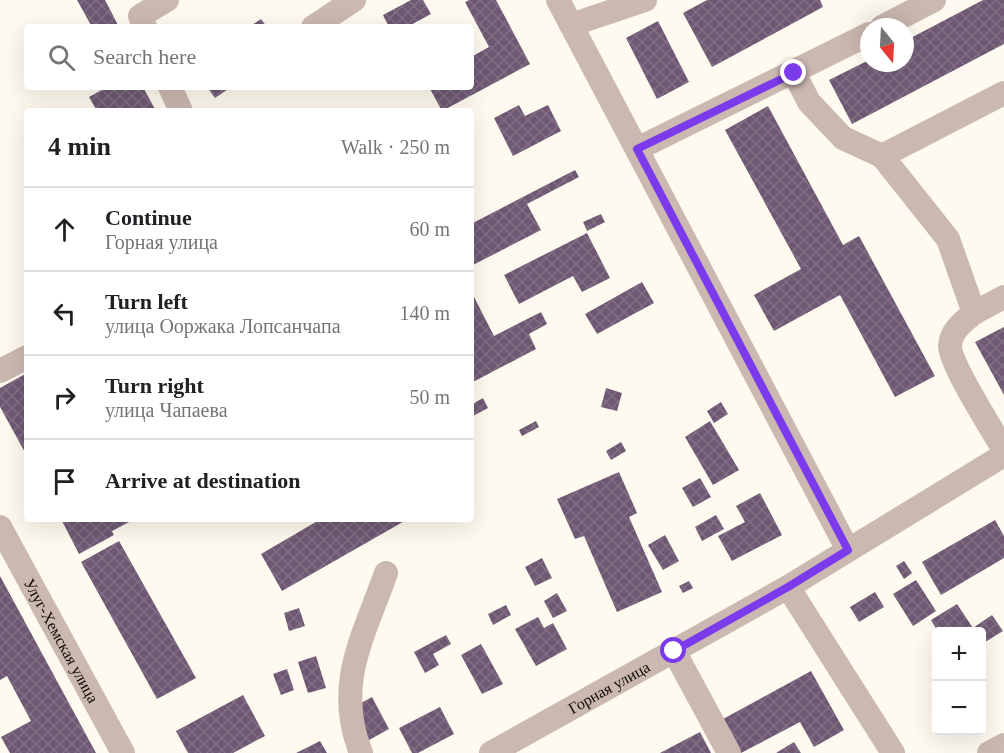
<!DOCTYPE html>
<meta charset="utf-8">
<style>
:root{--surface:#fff;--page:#f6f6f6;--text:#202124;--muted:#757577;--line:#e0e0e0}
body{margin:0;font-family:"Times New Roman",serif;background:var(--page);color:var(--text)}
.controls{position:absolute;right:18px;bottom:18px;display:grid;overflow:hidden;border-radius:6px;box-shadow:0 6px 24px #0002}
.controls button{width:54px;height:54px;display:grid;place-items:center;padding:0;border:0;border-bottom:2px solid var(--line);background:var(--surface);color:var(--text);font:30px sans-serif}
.compass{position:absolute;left:860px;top:18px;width:54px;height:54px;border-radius:50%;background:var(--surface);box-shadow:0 6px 24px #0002;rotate:162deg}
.stop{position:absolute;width:18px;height:18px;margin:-14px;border:4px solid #7c3aed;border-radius:50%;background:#fff}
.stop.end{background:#7c3aed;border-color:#fff;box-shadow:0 2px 6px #0008}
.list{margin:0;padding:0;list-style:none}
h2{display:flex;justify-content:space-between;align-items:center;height:78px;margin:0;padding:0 24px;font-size:26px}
h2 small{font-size:20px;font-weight:400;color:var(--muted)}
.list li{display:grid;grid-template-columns:39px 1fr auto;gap:18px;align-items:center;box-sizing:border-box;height:84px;padding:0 24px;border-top:2px solid var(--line)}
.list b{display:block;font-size:22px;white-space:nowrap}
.list p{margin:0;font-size:20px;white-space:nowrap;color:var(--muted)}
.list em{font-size:20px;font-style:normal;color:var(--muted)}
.icon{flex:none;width:33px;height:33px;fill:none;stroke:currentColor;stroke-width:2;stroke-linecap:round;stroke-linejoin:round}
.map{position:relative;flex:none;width:1004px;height:753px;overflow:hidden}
.search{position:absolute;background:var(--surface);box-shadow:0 6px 24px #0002;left:24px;top:24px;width:450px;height:66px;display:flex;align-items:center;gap:15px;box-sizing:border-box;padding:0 21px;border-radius:6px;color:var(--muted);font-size:22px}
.panel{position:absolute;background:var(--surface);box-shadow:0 6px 24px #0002;left:24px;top:108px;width:450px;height:414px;border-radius:6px}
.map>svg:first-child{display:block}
</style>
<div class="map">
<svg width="1004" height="753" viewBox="0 0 1004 753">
<defs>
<pattern id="building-cross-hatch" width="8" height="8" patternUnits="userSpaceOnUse" patternTransform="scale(1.5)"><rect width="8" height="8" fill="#6f5874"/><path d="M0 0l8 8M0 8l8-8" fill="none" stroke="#817084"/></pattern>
</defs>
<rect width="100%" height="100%" fill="#fefaef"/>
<path fill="url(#building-cross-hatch)" d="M77,0H105L119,27H92Z
M411,0H423L431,14L407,27H389L383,15Z
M469,0H496L530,64L442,111L429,87H471V57L489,47L465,2Z
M707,0H820L823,7L712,67L683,13Z
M983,0H1004V44L852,124L829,80L869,60V63H905V41Z
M261,19L267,27H249Z
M658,21L689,82L657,99L626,38Z
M107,87H143L156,111H97L89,97Z
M207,87H231L215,98Z
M519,105L525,116L548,105L561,131L513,156L494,118Z
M768,106L843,245L859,236L935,376L895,397L840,295L774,331L754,295L801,269L725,130Z
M575,170L579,177L527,204L541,230L471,266V224Z
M601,214L605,222L587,231L583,222Z
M587,233L610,278L582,292L573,276L519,304L504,275Z
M642,282L654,303L597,334L585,314Z
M471,291L494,336L541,312L547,324L529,334L536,349L471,383Z
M1004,327V395L975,342Z
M27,373V456L0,407V388Z
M606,388L622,393L617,411L601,407Z
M483,398L488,408L471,417V405Z
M721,402L728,414L714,423L707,411Z
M536,421L539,427L522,436L519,430Z
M710,421L739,470L713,485L685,437Z
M621,442L626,451L611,460L606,451Z
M619,472L637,513L629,517L662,592L617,612L584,536L575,539L557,499Z
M700,478L711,497L693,507L682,488Z
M760,493L782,535L732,561L718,536L745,522L736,506Z
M716,515L724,529L702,541L695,527Z
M61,519H135L112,531L114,535L79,554Z
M321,519H408L282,591L261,554Z
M995,520L1004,536V558L941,595L922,562Z
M665,535L679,561L663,570L648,545Z
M119,541L196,678L157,699L81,562Z
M542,558L552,578L535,586L525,567Z
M904,561L912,573L904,579L896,566Z
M0,576L96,753H10L1,737L31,721L7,676L0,680Z
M916,580L936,611L913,626L893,594Z
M689,581L693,588L683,593L679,586Z
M875,592L884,607L859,622L850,607Z
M557,593L567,611L553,618L544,601Z
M957,604L973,628L992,615L1003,631L982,644V632H938L931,620Z
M506,605L511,615L493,625L488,614Z
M299,608L305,626L289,631L284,613Z
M538,617L544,628L553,623L567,649L536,666L515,629Z
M446,635L451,644L433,654L439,665L425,673L414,652Z
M481,644L503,684L482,694L461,655Z
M316,656L326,688L308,693L298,662Z
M287,669L294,690L281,695L273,674Z
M811,671L844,730L814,747L800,722L741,753L723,719Z
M243,695L265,736L233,753H188L176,731Z
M372,697L389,729L369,740L352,708Z
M440,707L454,734L418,753H412L399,728Z
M700,732L711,753H660Z
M320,741L327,753H296Z
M794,742L801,753H776Z"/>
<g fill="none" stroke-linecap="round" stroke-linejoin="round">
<g stroke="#cbb8b1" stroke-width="24">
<path d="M558,0L848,550"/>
<path d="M571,25L645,0"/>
<path d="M145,27L140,16L167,0"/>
<path d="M313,27L354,0"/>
<path d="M882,27L934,0"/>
<path d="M794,73L809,102L843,138L882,156L948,239L974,313C963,322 951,330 950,346C950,364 993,431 1004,450"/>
<path d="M170,87L181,111"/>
<path d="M637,149L869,34"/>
<path d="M882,156L1004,93"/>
<path d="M974,313L1004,297"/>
<path d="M0,371L27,357"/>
<path id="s1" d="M0,527L123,753"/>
<path d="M788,587L893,753"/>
<path d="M674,651L729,753"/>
<path d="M361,753C334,685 363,638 386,573"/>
<path id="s2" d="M491,753L788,587L1004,455"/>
<path d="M989,753L1004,745"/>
</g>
</g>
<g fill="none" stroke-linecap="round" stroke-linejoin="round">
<path stroke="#7c3aed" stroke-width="8" d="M674,651L788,587L848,550L637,149L794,73"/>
</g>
<g text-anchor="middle" stroke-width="4.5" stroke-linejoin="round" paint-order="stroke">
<g font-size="16" fill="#0f0c04" stroke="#fff">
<text dy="6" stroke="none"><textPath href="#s1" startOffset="129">Улуг-Хемская улица</textPath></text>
<text dy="6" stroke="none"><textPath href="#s2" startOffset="135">Горная улица</textPath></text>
</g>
</g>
</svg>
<div class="controls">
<button>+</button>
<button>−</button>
</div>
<svg class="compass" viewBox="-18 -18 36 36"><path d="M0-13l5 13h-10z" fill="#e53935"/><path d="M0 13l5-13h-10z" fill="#757577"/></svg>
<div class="stop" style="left:674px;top:651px"></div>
<div class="stop end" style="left:794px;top:73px"></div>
<div class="search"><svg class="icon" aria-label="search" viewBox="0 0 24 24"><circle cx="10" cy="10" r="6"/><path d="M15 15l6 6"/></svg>Search here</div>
<section class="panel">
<h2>4 min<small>Walk · 250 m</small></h2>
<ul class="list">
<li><svg class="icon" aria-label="ahead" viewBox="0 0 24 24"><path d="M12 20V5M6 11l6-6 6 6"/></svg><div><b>Continue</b><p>Горная улица</p></div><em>60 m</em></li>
<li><svg class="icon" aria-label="left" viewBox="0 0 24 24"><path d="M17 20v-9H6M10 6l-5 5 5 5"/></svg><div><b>Turn left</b><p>улица Ооржака Лопсанчапа</p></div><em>140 m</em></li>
<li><svg class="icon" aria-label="right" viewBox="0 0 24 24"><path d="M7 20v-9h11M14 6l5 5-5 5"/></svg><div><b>Turn right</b><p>улица Чапаева</p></div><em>50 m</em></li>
<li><svg class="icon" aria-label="arrive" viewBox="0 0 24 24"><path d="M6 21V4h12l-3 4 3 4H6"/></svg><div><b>Arrive at destination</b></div></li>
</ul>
</section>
</div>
